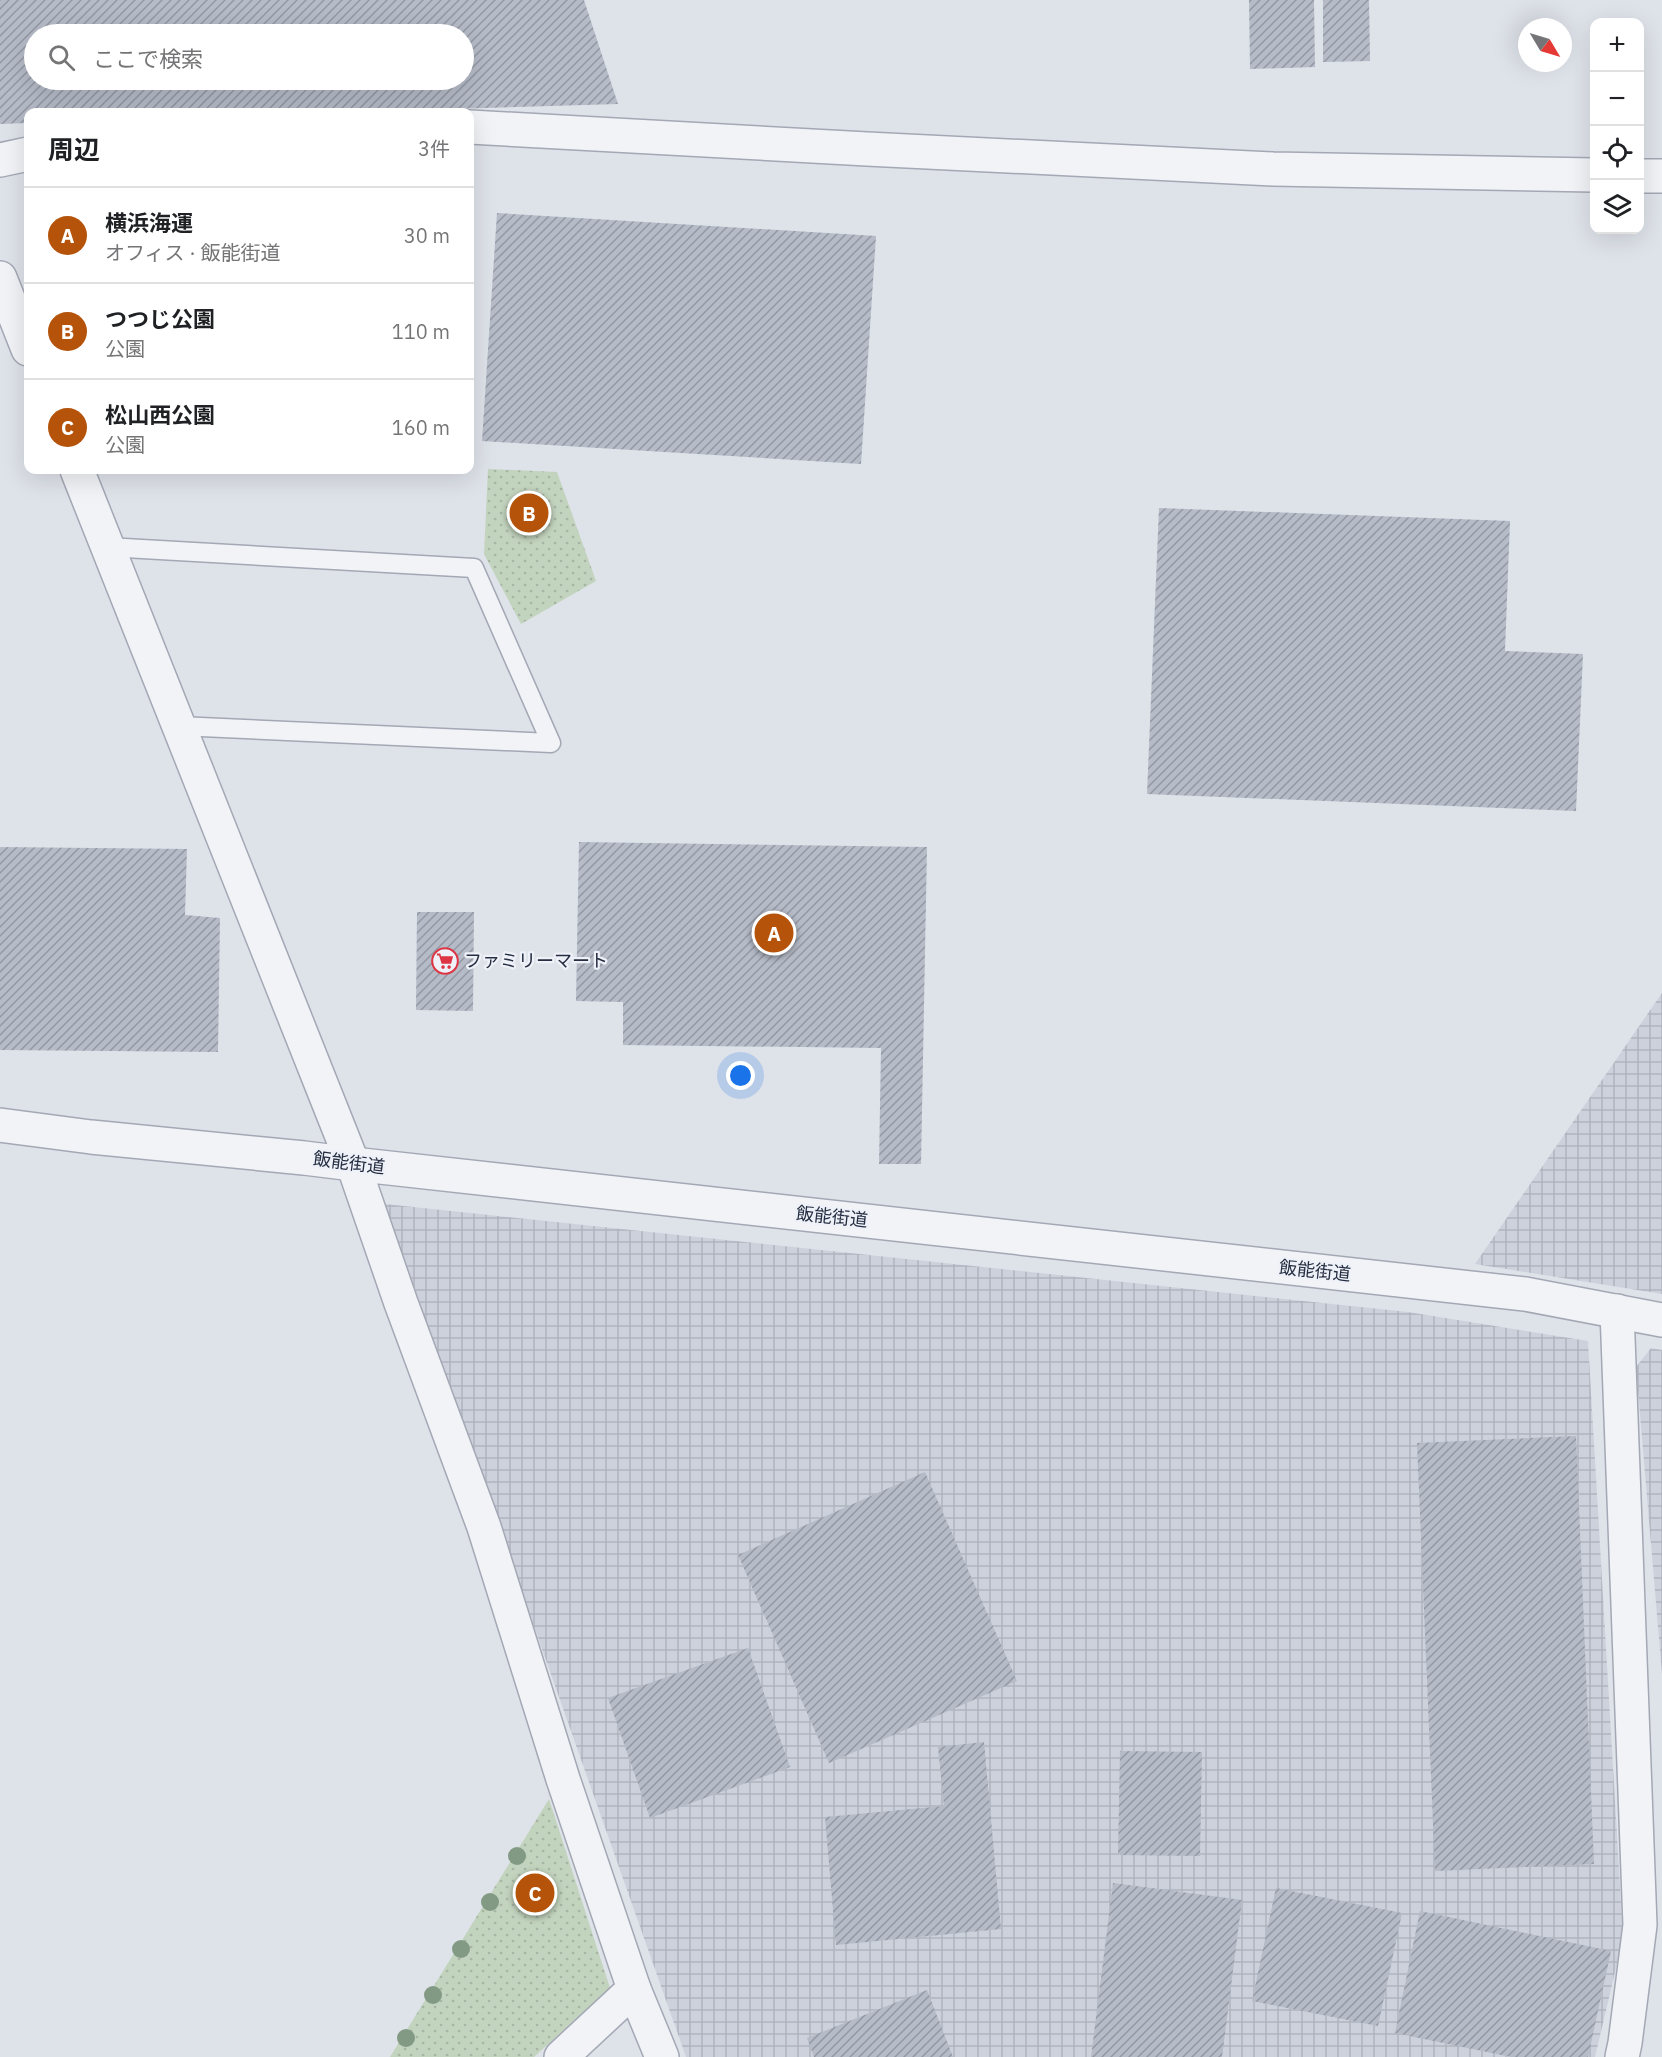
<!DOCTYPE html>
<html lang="ja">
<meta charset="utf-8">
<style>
:root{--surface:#fff;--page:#f2f2f2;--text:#202124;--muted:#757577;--line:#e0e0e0;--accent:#b45309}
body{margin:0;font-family:"IBM Plex Sans","Noto Sans JP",sans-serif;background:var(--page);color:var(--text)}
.controls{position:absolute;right:18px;top:18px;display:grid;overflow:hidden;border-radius:12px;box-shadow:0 6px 24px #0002}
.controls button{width:54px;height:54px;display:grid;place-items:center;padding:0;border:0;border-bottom:2px solid var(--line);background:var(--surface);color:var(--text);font:30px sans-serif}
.compass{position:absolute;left:1518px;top:18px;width:54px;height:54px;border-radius:50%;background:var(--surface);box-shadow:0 6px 24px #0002;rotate:128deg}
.you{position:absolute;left:741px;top:1076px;width:21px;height:21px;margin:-15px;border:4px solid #fff;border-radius:50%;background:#1a73e8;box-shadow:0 0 0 9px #1a73e833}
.badge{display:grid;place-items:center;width:39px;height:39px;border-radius:50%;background:var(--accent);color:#fff;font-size:20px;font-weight:700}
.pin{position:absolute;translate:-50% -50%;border:3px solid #fff;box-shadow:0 2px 6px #0006}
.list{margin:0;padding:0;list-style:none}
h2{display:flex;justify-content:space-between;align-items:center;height:78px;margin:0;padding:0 24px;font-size:26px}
h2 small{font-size:20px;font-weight:400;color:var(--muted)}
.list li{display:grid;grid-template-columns:39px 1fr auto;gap:18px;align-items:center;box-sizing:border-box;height:96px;padding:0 24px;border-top:2px solid var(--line)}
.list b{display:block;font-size:22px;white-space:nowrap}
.list p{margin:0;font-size:20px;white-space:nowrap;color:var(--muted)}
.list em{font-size:20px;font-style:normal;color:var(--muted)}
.icon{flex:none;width:33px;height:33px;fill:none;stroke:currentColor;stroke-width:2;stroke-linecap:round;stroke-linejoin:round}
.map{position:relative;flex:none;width:1662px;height:2057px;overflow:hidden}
.search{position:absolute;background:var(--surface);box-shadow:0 6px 24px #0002;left:24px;top:24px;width:450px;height:66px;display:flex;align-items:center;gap:15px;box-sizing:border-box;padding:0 21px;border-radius:33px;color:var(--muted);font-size:22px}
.panel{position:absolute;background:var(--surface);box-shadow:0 6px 24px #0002;left:24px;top:108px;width:450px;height:366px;border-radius:12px}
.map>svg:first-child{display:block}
</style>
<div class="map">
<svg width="1662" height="2057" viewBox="0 0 1662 2057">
<defs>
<pattern id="industrial-grid" width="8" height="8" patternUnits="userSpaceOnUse" patternTransform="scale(1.5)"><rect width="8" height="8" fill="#ccd1dc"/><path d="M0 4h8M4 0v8" fill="none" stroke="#afb4be"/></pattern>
<pattern id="park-dots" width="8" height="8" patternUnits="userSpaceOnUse" patternTransform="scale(1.5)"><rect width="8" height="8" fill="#c3d4be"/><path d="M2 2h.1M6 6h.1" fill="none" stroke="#a7b6a4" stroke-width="1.8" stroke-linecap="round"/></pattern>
<pattern id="building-hatch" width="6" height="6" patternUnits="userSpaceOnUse" patternTransform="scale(1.5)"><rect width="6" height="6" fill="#b5bbc7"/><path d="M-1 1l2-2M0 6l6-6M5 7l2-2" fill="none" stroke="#9398a3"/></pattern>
</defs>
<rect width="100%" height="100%" fill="#dee2e9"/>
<path fill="url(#industrial-grid)" d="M1662,993V1294L1475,1264Z
M385,1204L1408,1312L1588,1341L1623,1938L1595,2057H686Z
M1651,1348L1662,1350V1674L1636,1367Z"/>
<path fill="url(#park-dots)" d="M488,469L557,472L596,581L521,624L484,554Z
M549,1799L610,1988L534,2057H390Z"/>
<path fill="url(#building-hatch)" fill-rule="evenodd" d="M0,0H584L618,104L348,112H28V123L0,124ZM34,34H464V80H34Z
M1249,0H1314L1315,67L1250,69Z
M1323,0H1369L1370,61L1323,62Z
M497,213L876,236L861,464L482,441Z
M1159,508L1510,521L1505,651L1583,654L1576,811L1147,794Z
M579,842L927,847L921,1164H879L881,1048L623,1045V1002L576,1001Z
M0,847L187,849L185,915L220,918L218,1052L0,1050Z
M417,912H474L473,1011L416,1010Z
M1576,1436L1594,1864L1435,1871L1417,1443Z
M925,1472L1017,1681L829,1763L738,1555Z
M748,1648L790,1767L650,1818L608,1698Z
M984,1742L1001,1929L836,1945L825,1817L944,1806L938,1747Z
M1120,1751L1202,1752L1200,1856L1118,1855Z
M1113,1883L1242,1900L1222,2057H1091Z
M1276,1888L1402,1913L1378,2026L1252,2001Z
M1420,1911L1611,1951L1588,2057H1511L1395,2033Z
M927,1990L953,2057H814L807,2038Z"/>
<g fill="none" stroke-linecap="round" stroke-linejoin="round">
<g stroke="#a3a8b4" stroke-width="21">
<path id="service" d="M107,547L474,568L551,743L179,726"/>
</g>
<g stroke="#a3a8b4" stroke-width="36">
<path id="minor" d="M470,127L867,149L1273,169L1594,175
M0,160L28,154
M1640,176H1662
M0,278L28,349
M77,470L353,1164
M1617,1311L1640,1925L1625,2043L1622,2057
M561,2057L634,1989L662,2057"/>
</g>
<g stroke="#a3a8b4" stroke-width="36">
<path id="tertiary" d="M0,1125L91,1137L304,1158L353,1164L1525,1294L1662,1320
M353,1164L401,1303L484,1527L563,1779L634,1989"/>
</g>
<use href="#service" stroke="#f1f3f7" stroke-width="18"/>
<use href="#minor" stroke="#f1f3f7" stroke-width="33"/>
<use href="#tertiary" stroke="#f1f3f7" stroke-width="33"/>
</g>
<g fill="#829a84">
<circle cx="517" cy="1856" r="9"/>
<circle cx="490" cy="1902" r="9"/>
<circle cx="461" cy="1949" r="9"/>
<circle cx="433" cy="1995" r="9"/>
<circle cx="406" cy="2038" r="9"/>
</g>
<defs>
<g id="supermarket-ring" transform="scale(1.35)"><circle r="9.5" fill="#eef1f7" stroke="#dd3544" stroke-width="1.5"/><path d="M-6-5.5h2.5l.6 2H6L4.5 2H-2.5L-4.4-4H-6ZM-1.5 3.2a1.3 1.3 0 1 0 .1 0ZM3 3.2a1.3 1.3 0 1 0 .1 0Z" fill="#dd3544"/></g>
</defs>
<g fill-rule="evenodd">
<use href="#supermarket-ring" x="445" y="961"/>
</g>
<g text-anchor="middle" stroke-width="4.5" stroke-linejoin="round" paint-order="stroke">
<g font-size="18" fill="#252e42" stroke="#eef1f7" text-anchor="start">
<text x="464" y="967">ファミリーマート</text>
</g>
<g font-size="18" fill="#252e42" stroke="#eef1f7">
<text transform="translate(349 1163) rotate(7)" y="6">飯能街道</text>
<text transform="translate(832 1217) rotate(6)" y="6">飯能街道</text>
<text transform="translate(1315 1271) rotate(6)" y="6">飯能街道</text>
</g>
</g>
</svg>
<div class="controls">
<button>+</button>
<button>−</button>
<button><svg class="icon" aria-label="locate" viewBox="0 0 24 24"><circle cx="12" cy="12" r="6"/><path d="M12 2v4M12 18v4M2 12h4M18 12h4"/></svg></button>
<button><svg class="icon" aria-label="layers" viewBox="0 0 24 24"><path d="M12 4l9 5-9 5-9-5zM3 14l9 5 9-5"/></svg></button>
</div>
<svg class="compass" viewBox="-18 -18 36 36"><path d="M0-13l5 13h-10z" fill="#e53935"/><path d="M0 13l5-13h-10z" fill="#757577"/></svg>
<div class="you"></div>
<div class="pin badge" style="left:774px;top:933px">A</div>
<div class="pin badge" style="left:529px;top:513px">B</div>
<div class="pin badge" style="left:535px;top:1893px">C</div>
<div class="search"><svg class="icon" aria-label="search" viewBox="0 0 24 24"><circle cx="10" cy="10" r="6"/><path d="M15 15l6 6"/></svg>ここで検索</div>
<section class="panel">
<h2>周辺<small>3件</small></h2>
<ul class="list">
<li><span class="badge">A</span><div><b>横浜海運</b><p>オフィス · 飯能街道</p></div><em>30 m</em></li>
<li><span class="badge">B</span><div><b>つつじ公園</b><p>公園</p></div><em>110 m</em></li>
<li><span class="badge">C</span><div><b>松山西公園</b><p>公園</p></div><em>160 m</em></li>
</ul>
</section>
</div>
